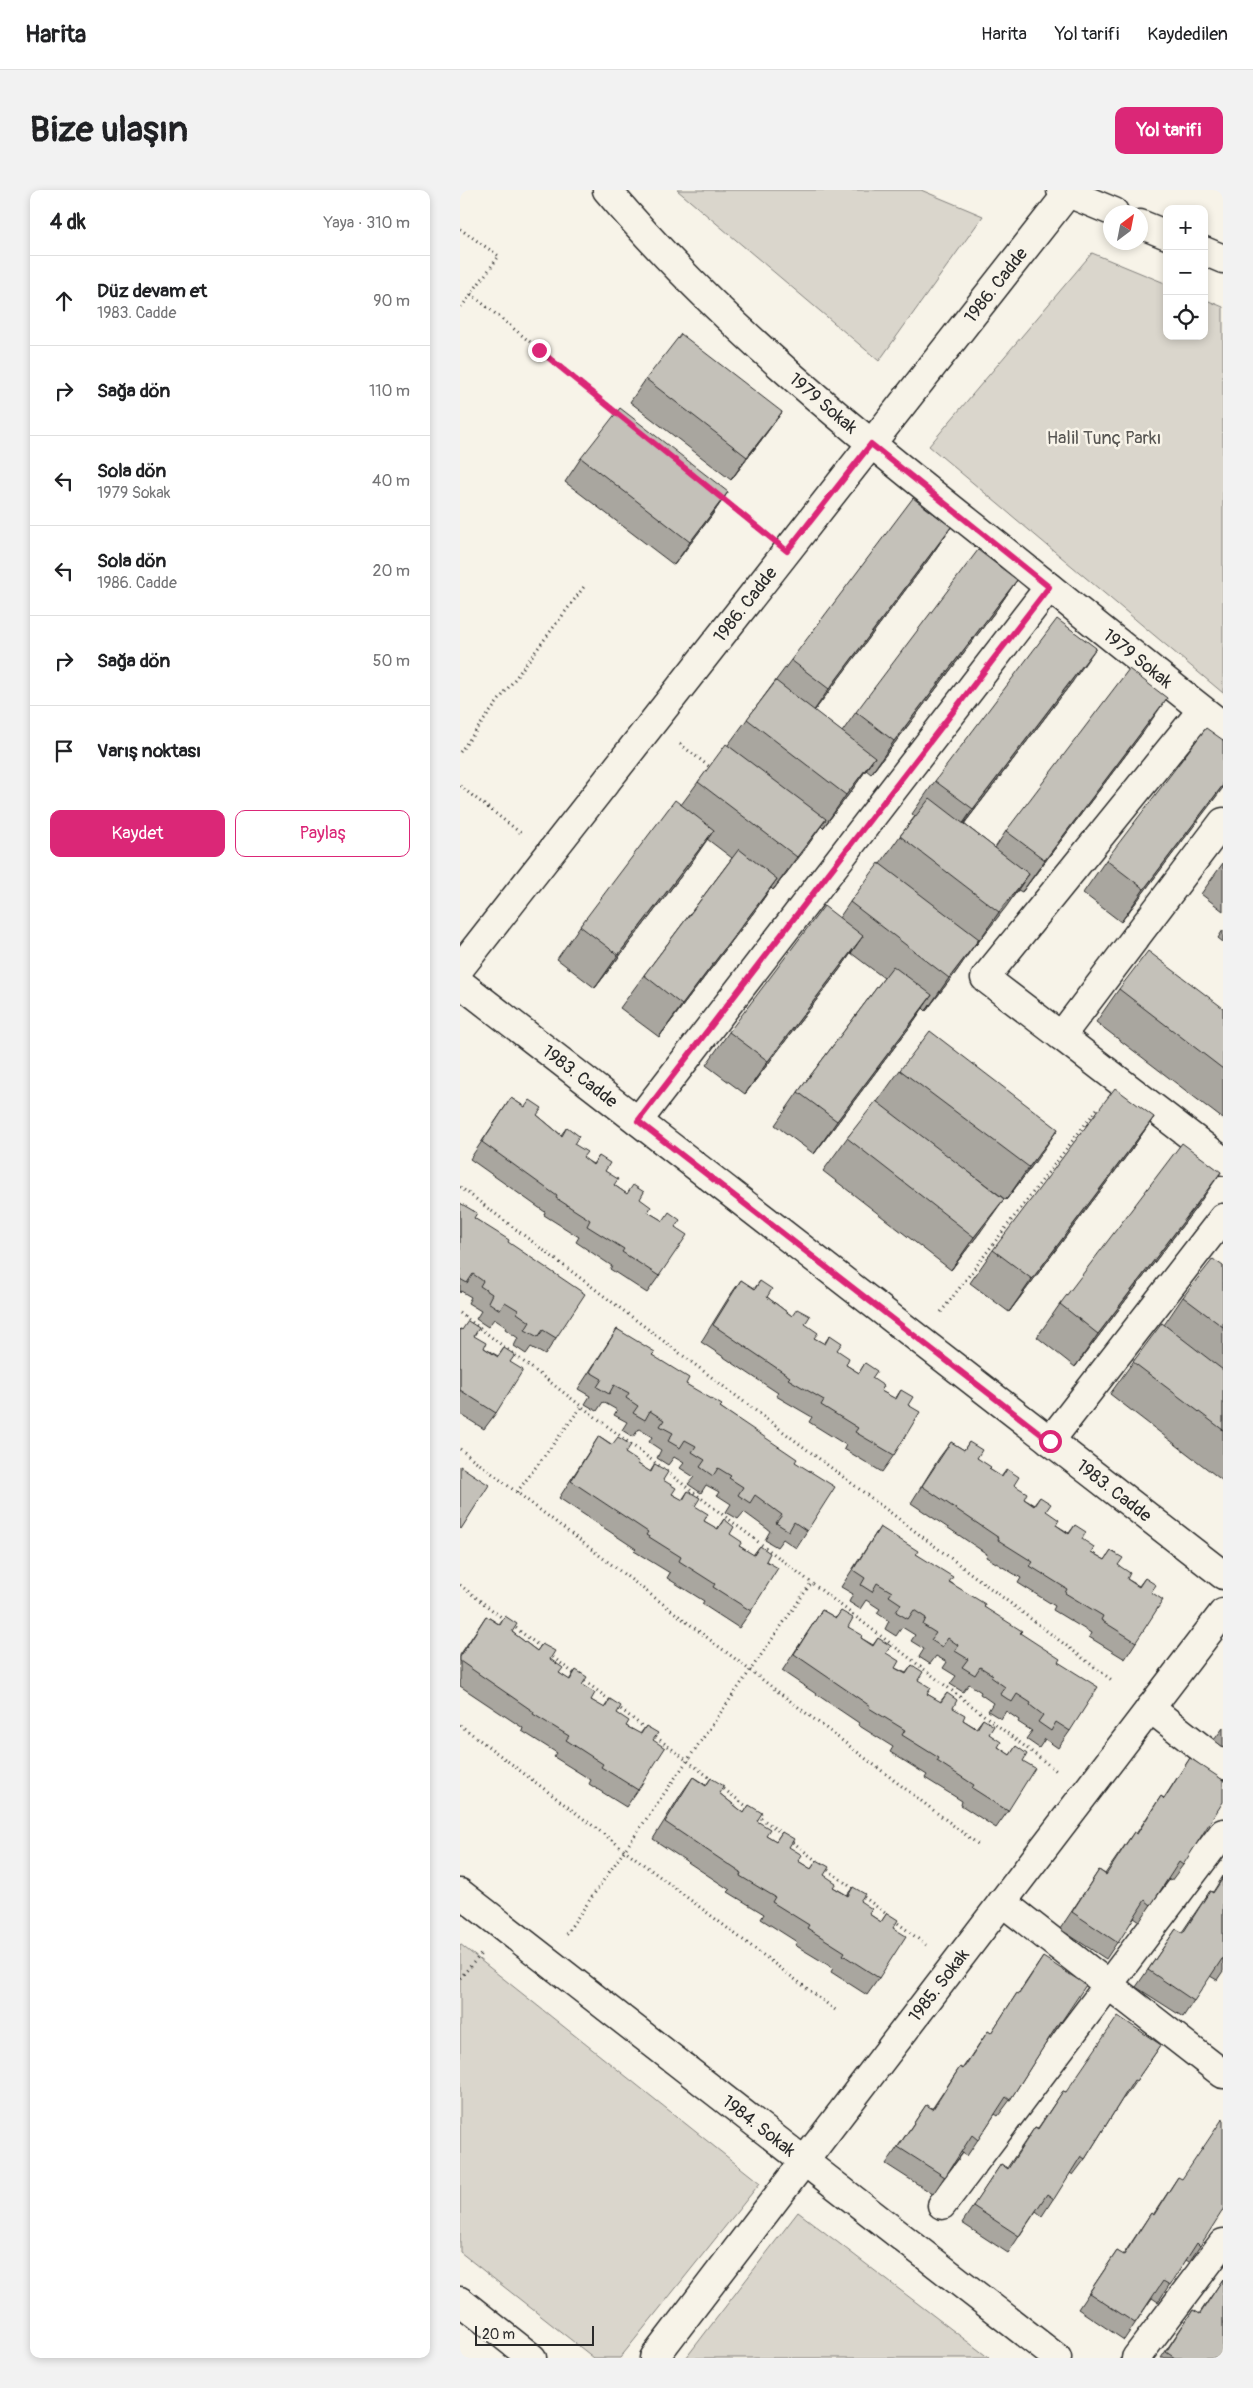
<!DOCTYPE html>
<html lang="tr">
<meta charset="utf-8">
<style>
:root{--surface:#fff;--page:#f2f2f2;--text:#202124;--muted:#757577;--line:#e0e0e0;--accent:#db2777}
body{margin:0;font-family:Pangolin,sans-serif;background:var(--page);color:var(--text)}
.controls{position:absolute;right:15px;top:15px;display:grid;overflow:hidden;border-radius:10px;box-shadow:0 2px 8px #0003}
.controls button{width:45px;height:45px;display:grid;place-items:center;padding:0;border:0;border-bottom:1px solid var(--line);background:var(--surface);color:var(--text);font:25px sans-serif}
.compass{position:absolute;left:643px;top:15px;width:45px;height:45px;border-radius:50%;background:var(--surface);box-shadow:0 2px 8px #0003;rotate:32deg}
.scale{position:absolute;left:15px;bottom:12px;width:119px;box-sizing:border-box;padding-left:5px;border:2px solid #2b2b2b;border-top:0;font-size:14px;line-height:18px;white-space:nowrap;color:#2b2b2b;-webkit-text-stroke:4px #f7f3e8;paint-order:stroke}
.stop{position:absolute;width:15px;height:15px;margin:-11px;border:4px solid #db2777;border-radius:50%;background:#fff}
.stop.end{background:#db2777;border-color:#fff;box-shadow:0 1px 5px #0008}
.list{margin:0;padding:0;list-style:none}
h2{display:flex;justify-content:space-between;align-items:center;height:65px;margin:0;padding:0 20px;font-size:21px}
h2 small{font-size:16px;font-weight:400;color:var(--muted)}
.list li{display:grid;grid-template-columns:32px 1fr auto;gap:15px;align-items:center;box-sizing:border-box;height:90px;padding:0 20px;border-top:1px solid var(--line)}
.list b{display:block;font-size:19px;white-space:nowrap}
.list p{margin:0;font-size:16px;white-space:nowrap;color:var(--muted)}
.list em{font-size:16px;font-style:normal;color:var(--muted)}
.actions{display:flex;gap:10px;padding:15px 20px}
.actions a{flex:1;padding:11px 0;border:1px solid var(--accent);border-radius:10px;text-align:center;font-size:18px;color:var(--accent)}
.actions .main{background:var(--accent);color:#fff}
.icon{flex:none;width:28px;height:28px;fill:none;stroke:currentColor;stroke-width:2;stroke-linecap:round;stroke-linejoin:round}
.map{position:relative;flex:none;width:763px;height:2168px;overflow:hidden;border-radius:10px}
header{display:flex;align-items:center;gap:30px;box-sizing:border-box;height:70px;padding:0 25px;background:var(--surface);border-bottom:1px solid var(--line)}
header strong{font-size:24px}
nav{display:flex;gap:28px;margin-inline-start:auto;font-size:18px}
.intro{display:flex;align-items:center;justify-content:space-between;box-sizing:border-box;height:120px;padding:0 30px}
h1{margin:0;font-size:35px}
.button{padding:12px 22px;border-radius:10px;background:var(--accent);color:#fff;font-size:18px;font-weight:700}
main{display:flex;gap:30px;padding:0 30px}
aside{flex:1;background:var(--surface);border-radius:10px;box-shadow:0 2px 8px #0003}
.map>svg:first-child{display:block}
</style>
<header>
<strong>Harita</strong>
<nav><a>Harita</a><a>Yol tarifi</a><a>Kaydedilen</a></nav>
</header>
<div class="intro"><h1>Bize ulaşın</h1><a class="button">Yol tarifi</a></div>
<main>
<aside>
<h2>4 dk<small>Yaya · 310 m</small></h2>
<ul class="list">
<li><svg class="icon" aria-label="ahead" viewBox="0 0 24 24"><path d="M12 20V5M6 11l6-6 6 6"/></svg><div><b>Düz devam et</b><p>1983. Cadde</p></div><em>90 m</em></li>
<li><svg class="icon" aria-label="right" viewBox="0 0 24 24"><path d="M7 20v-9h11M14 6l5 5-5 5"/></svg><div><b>Sağa dön</b></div><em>110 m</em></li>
<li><svg class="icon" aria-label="left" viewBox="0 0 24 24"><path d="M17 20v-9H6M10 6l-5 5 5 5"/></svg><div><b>Sola dön</b><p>1979 Sokak</p></div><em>40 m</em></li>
<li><svg class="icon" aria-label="left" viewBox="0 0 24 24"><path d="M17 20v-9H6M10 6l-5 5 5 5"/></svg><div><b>Sola dön</b><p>1986. Cadde</p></div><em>20 m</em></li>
<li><svg class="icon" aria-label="right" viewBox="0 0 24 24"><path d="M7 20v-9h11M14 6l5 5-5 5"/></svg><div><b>Sağa dön</b></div><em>50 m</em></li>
<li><svg class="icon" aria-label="arrive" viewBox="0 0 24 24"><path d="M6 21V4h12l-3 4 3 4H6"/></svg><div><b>Varış noktası</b></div></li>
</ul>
<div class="actions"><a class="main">Kaydet</a><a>Paylaş</a></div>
</aside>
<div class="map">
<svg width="763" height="2168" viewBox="0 0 763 2168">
<rect width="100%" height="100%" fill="#f7f3e8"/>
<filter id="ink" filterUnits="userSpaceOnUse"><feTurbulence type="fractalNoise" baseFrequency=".02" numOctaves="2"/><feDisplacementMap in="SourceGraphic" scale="10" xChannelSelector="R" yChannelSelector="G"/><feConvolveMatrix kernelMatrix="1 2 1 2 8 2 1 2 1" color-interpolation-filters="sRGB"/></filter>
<g filter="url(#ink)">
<path fill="#dad6cc" stroke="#82807c" d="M217,0H461L523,26L419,171Z
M632,63L707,94V146H744V109L763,117V503L469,256Z
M0,1754L300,1993L160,2168H134L0,2062Z
M338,2022L529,2168H226Z"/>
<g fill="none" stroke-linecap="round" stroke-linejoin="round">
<g stroke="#2b2b2b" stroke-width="31">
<g id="minor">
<path id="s1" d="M147,0C255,128 386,235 516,338C598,404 680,471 763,536"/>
<path d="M763,632L601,846L763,971"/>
<path d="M601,846L525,788L742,520"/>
<path d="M178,931L589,397"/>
<path d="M590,1251L763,1028"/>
<path d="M690,1518L763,1575"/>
<path id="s2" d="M0,1703L597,2168"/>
<path d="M542,1712L763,1884"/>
<path d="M482,2015L763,1643"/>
<path id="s3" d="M194,2168L763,1423"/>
<path d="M676,2168L763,2053"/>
</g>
</g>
<g stroke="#2b2b2b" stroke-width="31">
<g id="tertiary">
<path id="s4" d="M0,778L608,3"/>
<path id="s5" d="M0,793L763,1385"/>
</g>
</g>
<g stroke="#2b2b2b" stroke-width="31">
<path id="secondary" d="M601,0L654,22
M680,34L707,45
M744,61L763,69
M0,2111L72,2168"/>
</g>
<path stroke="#2b2b2b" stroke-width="3" stroke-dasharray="1 4" stroke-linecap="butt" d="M0,39L39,66L0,119
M11,104L160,225
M260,306L299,339
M220,554L251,578
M0,562L126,394
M0,596L62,644
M0,997L653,1491
M481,1122L637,919
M0,1123L598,1582
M0,1259L519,1655
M57,1302L122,1216
M0,1395L45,1430
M52,1435L83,1459
M89,1464L116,1485
M121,1488L152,1512
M157,1516L187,1540
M0,1535L378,1822
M192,1544L253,1590
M260,1596L290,1619
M297,1625L324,1645
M329,1649L359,1673
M364,1677L395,1700
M400,1704L429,1726
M434,1730L466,1755
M106,1744L352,1392
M0,1788L21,1764"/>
<use href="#minor" stroke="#f7f3e8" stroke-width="28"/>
<use href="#tertiary" stroke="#f7f3e8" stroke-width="28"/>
<use href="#secondary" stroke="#f7f3e8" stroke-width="28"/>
</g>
<path fill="#a9a69f" stroke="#2b2b2b" d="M186,189L322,222L305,245L271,290L170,212Z
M121,268L268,302L252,325L214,375L105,292Z
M491,337L468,370L354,521L382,542L396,522L557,390L534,423L411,584L406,580L392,600L363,638L361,636L343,662L313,700L311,698L294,722L199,847L160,818L184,785L272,668L247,649L231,673L135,798L97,769L120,736L221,615L238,592L268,555L331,470Z
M613,491L504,634L535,658L546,641L684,541L562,702L558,700L516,755L515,754L496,782L466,821L463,818L449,838L354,964L315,935L338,902L424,788L391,763L380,779L285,904L246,875L269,842L379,728L390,712L420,674L440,646L455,626L452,624L475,591Z
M763,597L661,732L623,703L646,670Z
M763,673V721L741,704Z
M763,740V752L758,748Z
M659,799L763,818V929L636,832Z
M440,880L575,972L546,1010L506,980L521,1041L491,1080L363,981L387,948L417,912Z
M51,908L77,925L101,945L107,937L114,954L123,968L133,974L139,966L145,981L154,995L167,1004L180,1009L188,1022L203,1031L215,1037L199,1086L187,1103L150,1079L152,1076L116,1052L119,1047L84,1025L85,1022L10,969Z
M694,927L671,960L549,1122L510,1093L533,1060Z
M0,1013L14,1028L48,1052L96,1148L85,1165L71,1157L66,1164L54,1156L58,1148L45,1139L46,1137L34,1129L28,1137L16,1129L21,1121L8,1113L11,1107L1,1101L0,1103Z
M738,1015L615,1177L577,1147L600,1114Z
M763,1076V1291L650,1204L673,1172L704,1135L723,1107Z
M281,1090L294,1099L300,1091L307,1107L332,1126L345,1134L354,1148L364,1154L370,1145L377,1160L386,1175L399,1183L405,1173L412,1188L421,1201L435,1209L441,1200L448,1215L434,1265L422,1282L384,1259L386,1255L349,1232L352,1227L316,1206L318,1203L241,1152L269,1107Z
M0,1139L14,1146L24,1158L38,1166L44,1158L50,1172L36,1223L24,1239L0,1224Z
M157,1139L192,1165L226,1194L260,1217L335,1272L347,1341L336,1358L323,1349L317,1357L305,1350L310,1341L284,1322L278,1329L266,1322L271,1314L257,1305L259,1302L246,1295L241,1303L228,1294L234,1287L220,1278L224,1273L214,1267L208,1275L197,1268L201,1260L189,1252L192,1247L179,1239L173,1247L162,1240L167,1232L154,1225L157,1220L143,1212L137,1221L125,1214L130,1206L118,1199Z
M139,1246L165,1263L178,1274L190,1282L195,1274L203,1290L212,1304L222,1310L228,1301L235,1316L244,1331L257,1339L264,1329L270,1344L279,1356L293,1365L300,1356L306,1371L291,1421L279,1438L242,1414L244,1411L207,1388L210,1383L174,1361L176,1359L99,1308L128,1263Z
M491,1252L504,1260L509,1252L517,1268L529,1279L541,1287L547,1279L554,1295L564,1309L574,1315L580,1307L586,1321L596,1335L609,1343L615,1335L622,1349L631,1362L645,1370L651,1361L658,1375L667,1389L679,1396L685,1388L691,1402L676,1452L665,1469L629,1447L631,1443L593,1420L595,1416L558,1393L561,1388L526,1367L527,1364L451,1313L479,1268Z
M420,1337L456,1364L490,1392L598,1472L610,1541L598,1558L585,1549L579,1558L566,1549L572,1541L558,1532L559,1530L546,1521L541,1529L528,1521L533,1513L520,1504L521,1502L509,1494L503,1502L490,1494L496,1486L483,1478L487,1472L476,1466L470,1474L459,1467L464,1459L451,1451L455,1445L442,1437L436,1446L425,1439L429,1431L417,1423L420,1419L406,1410L400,1419L389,1412L393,1404L381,1397Z
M362,1420L376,1428L381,1421L388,1437L401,1448L413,1455L418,1448L426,1463L435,1478L446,1483L452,1475L458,1490L467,1504L480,1512L487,1503L493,1518L503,1530L516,1538L523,1529L529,1544L538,1557L550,1565L556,1556L563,1571L548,1621L536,1638L501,1615L502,1611L465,1588L467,1585L430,1562L433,1557L398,1535L399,1533L322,1481L351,1437Z
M26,1426L39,1434L45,1426L52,1442L77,1461L82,1454L90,1469L99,1483L109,1490L116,1480L122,1495L131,1510L144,1518L150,1509L157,1523L166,1536L180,1544L186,1536L193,1550L178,1600L166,1617L129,1594L131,1590L94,1567L97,1563L62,1541L63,1538L0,1496V1465Z
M763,1538V1557L754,1550Z
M730,1568L723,1675L711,1691L708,1689L680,1731L674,1727L646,1769L600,1739L639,1680L645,1684L674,1642L676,1644L701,1606L704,1608Z
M233,1587L246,1595L251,1588L259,1603L284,1623L289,1615L297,1631L306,1645L316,1651L322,1642L329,1657L338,1671L351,1679L357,1670L364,1685L373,1697L387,1705L393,1697L400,1711L409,1724L421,1732L427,1723L433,1738L419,1788L407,1805L371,1782L373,1778L335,1755L337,1752L301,1729L304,1724L268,1702L270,1700L193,1649L221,1604Z
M763,1686V1781L757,1790L750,1786L723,1827L676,1797L716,1739L722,1742L750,1701L753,1702Z
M583,1767L601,1832L590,1849L589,1848L550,1910L538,1926L535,1924L507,1966L501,1962L473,2004L426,1974L466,1915L472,1919L500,1877L502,1879L528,1841L531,1843L546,1820L557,1803L558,1804Z
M701,1855L664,1908H663L625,1969L613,1985L610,1983L582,2026L576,2021L548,2063L502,2033L541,1974L547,1978L575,1937L578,1938L603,1901L606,1902Z
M718,1987L740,2056L729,2072L726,2070L698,2112L692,2108L664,2150L618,2119L657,2061L663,2065L691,2023L693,2025Z
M763,2089V2168H701L733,2120L739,2124Z"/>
<path fill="#898782" stroke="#2b2b2b" d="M322,222L305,245L271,290L287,267Z
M268,302L252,325L214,375L230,352Z
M491,337L468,370L346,532L369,499Z
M557,390L534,423L411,584L434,551Z
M636,458L613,491L490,652L513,619Z
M707,508L684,541L562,702L585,670Z
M415,567L392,600L363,638L386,605Z
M763,595V597L762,599L661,732L684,699Z
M366,629L343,662L313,700L337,667Z
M254,640L231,673L135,798L158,765Z
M569,684L546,717L516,755L539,722Z
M317,689L294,722L199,847L222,815Z
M403,746L380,779L285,904L308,871Z
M519,749L496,782L466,821L489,788Z
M472,805L449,838L354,964L377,931Z
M694,927L671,960L549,1122L572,1089Z
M598,939L575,972L546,1010L569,977Z
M761,982L738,1015L615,1177L638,1144Z
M544,1009L521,1041L491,1080L514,1047Z"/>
<path fill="#c4c1b9" stroke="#2b2b2b" d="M221,144L322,222L287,267L186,189Z
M160,218L268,302L230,352L121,268Z
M453,308L491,337L369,499L331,470Z
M518,360L557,390L434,551L396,522Z
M597,429L636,458L513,619L475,591Z
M669,479L707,508L585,670L546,641Z
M316,491L415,567L386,605L287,529Z
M746,538L763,550V595L684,699L646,670Z
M266,554L366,629L337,667L238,592Z
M470,608L569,684L539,722L440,646Z
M215,610L254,640L158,765L120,736Z
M279,659L317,689L222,815L184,785Z
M419,673L519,749L489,788L390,712Z
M364,716L403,746L308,871L269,842Z
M688,761L763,818V879L659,799Z
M433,776L472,805L377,931L338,902Z
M470,841L598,939L569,977L440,880Z
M655,898L694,927L572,1089L533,1060Z
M51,908L65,917L70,910L82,918L77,925L102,946L107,937L119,946L114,954L127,962L123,967L133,975L139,966L150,973L145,981L158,989L154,995L167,1004L173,995L184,1002L180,1009L191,1017L188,1022L203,1031L209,1022L220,1030L215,1037L227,1045L199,1086L162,1062L164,1059L127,1036L130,1030L96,1008L97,1006L22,952Z
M416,911L544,1009L514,1047L387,948Z
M722,953L761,982L638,1144L600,1114Z
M0,1013L17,1023L14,1028L49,1050L48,1052L125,1104L96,1148L83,1140L78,1147L65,1140L70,1132L57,1123L58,1120L45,1112L40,1120L28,1112L32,1104L20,1096L23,1091L13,1084L7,1093L0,1089Z
M753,1069L763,1076V1137L723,1107Z
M281,1090L295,1099L300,1091L312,1099L307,1107L332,1126L337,1119L350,1126L345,1134L358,1143L354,1148L365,1154L370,1145L382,1153L377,1160L389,1168L386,1175L399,1183L405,1173L417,1181L412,1188L424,1196L421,1201L436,1209L441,1200L453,1207L448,1215L460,1222L434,1265L395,1242L398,1238L361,1215L364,1210L328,1189L330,1187L253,1135Z
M8,1131L19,1138L14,1146L26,1153L24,1158L38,1167L44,1158L55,1165L50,1172L63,1180L36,1223L0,1200V1139L2,1140Z
M702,1133L763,1180V1240L673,1172Z
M157,1139L195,1162L192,1165L229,1188L226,1194L262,1215L260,1217L337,1269L335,1272L375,1297L347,1341L334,1332L329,1341L316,1333L322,1325L295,1305L290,1313L278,1305L283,1297L269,1288L271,1286L258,1278L253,1286L240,1277L245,1270L232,1262L236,1256L225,1250L220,1258L208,1251L213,1243L200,1236L204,1230L190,1221L185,1230L173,1223L178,1216L166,1208L169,1203L154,1195L149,1204L137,1197L142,1189L130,1182Z
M139,1246L152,1255L158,1247L171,1255L165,1263L179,1272L178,1274L191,1282L195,1274L208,1282L203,1290L216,1298L212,1304L223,1310L228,1301L240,1308L235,1316L248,1324L244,1331L258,1339L264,1329L274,1337L270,1344L282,1352L279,1356L294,1365L300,1356L310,1363L306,1371L318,1378L291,1421L253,1397L255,1394L219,1371L221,1367L186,1345L188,1342L111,1291Z
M491,1252L504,1260L509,1252L522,1260L517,1268L531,1277L529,1279L542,1287L547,1279L559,1287L554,1295L567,1303L564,1309L574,1316L580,1307L591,1314L586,1321L599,1330L596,1335L609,1344L615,1335L626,1342L622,1349L634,1357L631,1362L645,1370L651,1361L663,1368L658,1375L670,1383L667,1389L679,1397L685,1388L696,1395L691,1402L703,1410L676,1452L641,1430L643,1426L605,1403L607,1399L570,1376L573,1372L538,1350L539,1348L462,1296Z
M0,1276L29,1295L1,1339L0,1338Z
M420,1337L458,1361L456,1364L493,1387L489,1392L525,1414L524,1417L562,1441L560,1443L600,1469L598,1472L638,1497L610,1541L596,1532L591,1541L578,1532L583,1525L570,1515L571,1513L557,1504L552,1512L540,1504L545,1497L531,1487L533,1485L520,1477L515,1485L502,1477L508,1469L495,1461L498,1455L488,1448L482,1457L471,1450L476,1443L463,1435L466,1428L454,1420L448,1429L436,1422L441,1414L429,1406L432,1402L417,1393L412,1402L401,1395L405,1388L393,1380Z
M362,1420L376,1428L381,1421L393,1428L388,1437L402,1445L401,1448L413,1456L418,1448L431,1456L426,1463L439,1471L435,1478L446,1484L452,1475L463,1482L458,1490L471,1498L467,1504L481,1512L487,1503L497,1510L493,1518L505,1525L503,1530L517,1539L523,1529L534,1536L529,1544L541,1552L538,1557L550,1565L556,1556L567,1564L563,1571L575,1578L548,1621L512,1598L514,1595L477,1571L479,1568L442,1545L445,1540L409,1518L410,1516L334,1464Z
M26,1426L40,1435L45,1426L57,1434L52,1442L77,1461L82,1454L95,1461L90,1469L103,1478L99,1483L110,1490L116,1480L127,1487L122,1495L135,1503L131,1510L145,1518L150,1509L161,1516L157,1523L169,1531L166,1536L181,1544L186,1536L198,1543L193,1550L205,1558L178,1600L141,1577L143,1574L106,1550L109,1546L73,1524L74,1522L0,1471V1467Z
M730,1568L763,1590V1612L723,1675L719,1672L691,1715L685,1710L658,1753L612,1722L639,1680L646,1685L674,1642L677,1644L701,1606L704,1609Z
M233,1587L246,1596L251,1588L264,1596L259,1603L284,1623L289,1615L302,1623L297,1631L310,1639L306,1645L316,1651L322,1642L334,1649L329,1657L342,1665L338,1671L351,1679L357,1670L369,1677L364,1685L376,1693L373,1697L388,1706L393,1697L405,1704L400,1711L412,1719L409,1724L421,1732L427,1723L438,1730L433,1738L446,1746L419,1788L383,1765L385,1762L347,1738L349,1735L312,1712L315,1707L280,1686L281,1683L205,1632Z
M763,1688V1769H762L734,1811L688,1780L716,1739L723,1743L750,1701L753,1703Z
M583,1767L626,1795L601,1832L600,1831L550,1910L546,1907L518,1950L512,1945L485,1987L438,1957L466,1915L473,1919L500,1877L503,1879L528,1841L531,1843L557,1803L559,1804Z
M658,1826L701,1855L676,1891L674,1890L625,1969L621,1966L594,2009L587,2004L559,2046L513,2016L541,1974L548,1979L575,1937L578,1939L603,1901L606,1902Z
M763,1928V2020L740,2056L737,2053L710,2095L703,2091L675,2133L629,2103L657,2061L664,2065L691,2023L694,2025L718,1987L722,1989Z
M763,2089V2168H715L706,2162L733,2120L740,2124Z"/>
</g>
<g fill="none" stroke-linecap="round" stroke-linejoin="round" filter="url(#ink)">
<path stroke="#db2777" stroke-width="6" d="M79,160L327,361L411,254L589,397L178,931L590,1251"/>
</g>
<g text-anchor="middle" stroke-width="5" stroke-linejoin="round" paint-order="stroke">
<g font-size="18" fill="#2b2b2b" stroke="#f7f3e8">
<text dy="6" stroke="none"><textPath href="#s4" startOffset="868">1986. Cadde</textPath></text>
<text dy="6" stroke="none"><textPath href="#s1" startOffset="304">1979 Sokak</textPath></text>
<text dy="6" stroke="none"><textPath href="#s4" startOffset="462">1986. Cadde</textPath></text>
<text dy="6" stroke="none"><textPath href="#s1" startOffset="709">1979 Sokak</textPath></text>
<text dy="6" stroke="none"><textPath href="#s5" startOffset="152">1983. Cadde</textPath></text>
<text dy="6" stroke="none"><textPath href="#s5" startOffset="828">1983. Cadde</textPath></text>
<text dy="6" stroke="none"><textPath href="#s3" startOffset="469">1985. Sokak</textPath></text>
<text dy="6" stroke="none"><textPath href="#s2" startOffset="379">1984. Sokak</textPath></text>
</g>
<g font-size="18" fill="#575653" stroke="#f7f3e8">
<text x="644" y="254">Halil Tunç Parkı</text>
</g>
</g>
</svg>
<div class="controls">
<button>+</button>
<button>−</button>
<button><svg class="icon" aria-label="locate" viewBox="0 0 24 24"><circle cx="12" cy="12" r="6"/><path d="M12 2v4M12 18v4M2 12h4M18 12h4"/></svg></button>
</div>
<svg class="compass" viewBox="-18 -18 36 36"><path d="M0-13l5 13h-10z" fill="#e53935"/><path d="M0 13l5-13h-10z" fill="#757577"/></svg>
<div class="scale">20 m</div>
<div class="stop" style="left:590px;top:1251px"></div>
<div class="stop end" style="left:79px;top:160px"></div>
</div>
</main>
